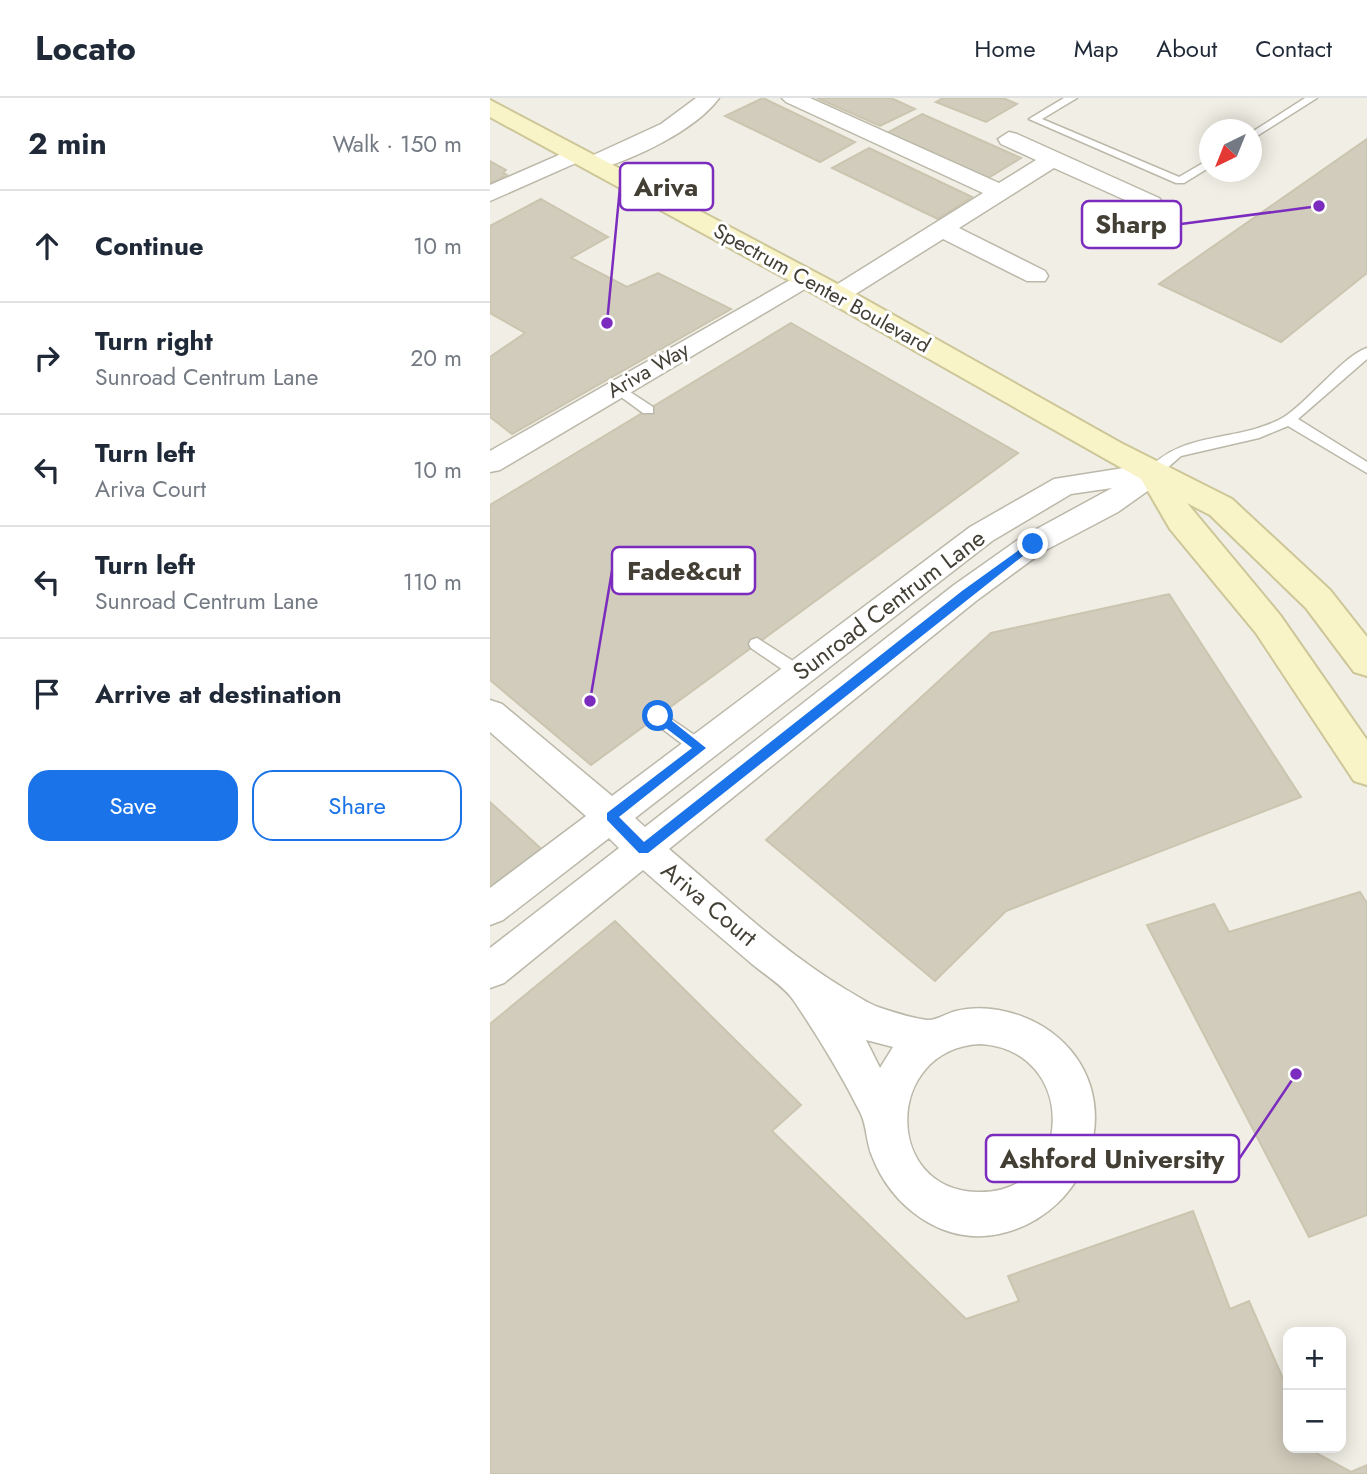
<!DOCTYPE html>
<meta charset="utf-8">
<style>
:root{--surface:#fff;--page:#f2f2f3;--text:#1f2937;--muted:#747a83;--line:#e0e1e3;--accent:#1a73e8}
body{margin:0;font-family:Jost,sans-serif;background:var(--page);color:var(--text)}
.controls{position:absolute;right:21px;bottom:21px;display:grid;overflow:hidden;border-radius:14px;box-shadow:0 4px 18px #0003}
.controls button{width:63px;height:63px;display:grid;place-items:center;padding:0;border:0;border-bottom:2px solid var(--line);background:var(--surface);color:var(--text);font:35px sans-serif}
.compass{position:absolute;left:709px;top:21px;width:63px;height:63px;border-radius:50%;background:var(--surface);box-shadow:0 4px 18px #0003;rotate:223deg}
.stop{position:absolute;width:21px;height:21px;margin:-16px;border:5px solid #1a73e8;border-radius:50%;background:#fff}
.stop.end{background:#1a73e8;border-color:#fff;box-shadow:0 2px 7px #0008}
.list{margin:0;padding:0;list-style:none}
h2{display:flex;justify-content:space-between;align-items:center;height:91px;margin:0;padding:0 28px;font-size:30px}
h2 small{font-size:23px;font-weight:400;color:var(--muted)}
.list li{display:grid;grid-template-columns:46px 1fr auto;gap:21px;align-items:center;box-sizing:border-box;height:112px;padding:0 28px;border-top:2px solid var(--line)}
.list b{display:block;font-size:26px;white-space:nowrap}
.list p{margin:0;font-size:23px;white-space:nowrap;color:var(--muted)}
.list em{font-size:23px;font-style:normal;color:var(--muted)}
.actions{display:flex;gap:14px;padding:21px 28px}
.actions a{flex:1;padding:16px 0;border:2px solid var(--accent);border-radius:21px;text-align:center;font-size:24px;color:var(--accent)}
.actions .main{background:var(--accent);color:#fff}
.icon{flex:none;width:38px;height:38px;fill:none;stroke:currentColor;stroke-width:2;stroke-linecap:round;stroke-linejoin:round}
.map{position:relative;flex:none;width:877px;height:1376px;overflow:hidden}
header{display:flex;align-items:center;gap:42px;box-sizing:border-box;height:98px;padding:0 35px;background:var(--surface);border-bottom:2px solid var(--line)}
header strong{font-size:33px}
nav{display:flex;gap:38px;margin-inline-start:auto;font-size:24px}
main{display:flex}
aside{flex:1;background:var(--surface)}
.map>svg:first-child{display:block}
</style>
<header>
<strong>Locato</strong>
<nav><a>Home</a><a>Map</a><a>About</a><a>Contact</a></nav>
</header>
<main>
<aside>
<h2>2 min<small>Walk · 150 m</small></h2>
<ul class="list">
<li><svg class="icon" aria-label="ahead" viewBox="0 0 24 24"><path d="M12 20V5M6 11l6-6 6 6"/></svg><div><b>Continue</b></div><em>10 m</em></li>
<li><svg class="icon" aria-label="right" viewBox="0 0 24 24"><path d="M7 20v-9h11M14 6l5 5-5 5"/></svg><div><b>Turn right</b><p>Sunroad Centrum Lane</p></div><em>20 m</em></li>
<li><svg class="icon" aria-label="left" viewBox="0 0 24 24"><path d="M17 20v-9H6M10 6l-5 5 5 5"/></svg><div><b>Turn left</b><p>Ariva Court</p></div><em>10 m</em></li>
<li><svg class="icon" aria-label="left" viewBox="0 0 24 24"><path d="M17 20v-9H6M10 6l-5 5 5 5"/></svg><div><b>Turn left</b><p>Sunroad Centrum Lane</p></div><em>110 m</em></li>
<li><svg class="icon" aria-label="arrive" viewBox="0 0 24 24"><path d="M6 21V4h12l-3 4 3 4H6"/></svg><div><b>Arrive at destination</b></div></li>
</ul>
<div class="actions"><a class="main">Save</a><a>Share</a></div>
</aside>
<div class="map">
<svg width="877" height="1376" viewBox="0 0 877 1376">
<rect width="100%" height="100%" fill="#f1efe5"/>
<path fill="#d1ccbc" stroke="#cbc5b0" stroke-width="2" d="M273,0L365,44L330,64L235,18Z
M327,0H401L425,11L390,28Z
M453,0H513L527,6L496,24L446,4Z
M432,16L531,60L498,80L397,35Z
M877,41V175L791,244L669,186Z
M379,50L482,99L448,121L342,70Z
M0,63L16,72L13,75L17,77L0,86Z
M51,101L118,139L81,160L137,189L168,175L241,211L22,336L0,319V259L35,235L0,215V128Z
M301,225L528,355L101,667L0,582V407Z
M679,496L811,699L516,813L445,883L276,742L501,535Z
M0,704L59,758L0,802Z
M870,794L877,805V1117L819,1139L657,827L724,806L739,834Z
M125,823L311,1007L282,1033L476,1221L529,1203L518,1178L703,1113L740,1211L759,1203L798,1292V1350H823L826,1355L861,1374L877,1367V1376H0V926Z"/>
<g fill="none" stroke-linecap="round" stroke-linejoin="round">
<g stroke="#bbb8a9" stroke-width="3">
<path id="lane" d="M574,0H587L552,21L689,79L720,61V69L694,85H686L539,21Z
M815,0H827L762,41V34Z
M877,250V261L808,321L877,364V375L798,328L769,340L691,358L668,378H658L656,375C688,332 750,345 794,319C817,305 854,257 877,250Z
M128,286L163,309V315H153L123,293V287Z
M267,540L314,570L316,574L314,578H302L261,550L259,546L261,542Z
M168,612L216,645L219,650L216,655H204L162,623L160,618L162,613Z"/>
</g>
<g stroke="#bbb8a9" stroke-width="3">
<path id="street" d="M206,0H229C206,32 143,62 105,72L94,65L97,60L171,26Z
M292,0H320L509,85L546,62L511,46L508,41L519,34L527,36L669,100L673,105L669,110H653L564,70L469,130L555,173L558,178L555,183H537L453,141L356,202H338L334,197L338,192L493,95L296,4Z
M87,49L98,56L95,61L0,103V87Z
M316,173L325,175L328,180L325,185L10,372L0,374V353Z
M659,366L673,368L677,375L673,382L628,414L554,453L486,503L179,751C236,799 292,853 355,891C366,897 377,905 388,909C403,914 421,920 437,922C446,923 457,915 466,913C497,905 535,915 561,934C642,994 603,1116 509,1136C452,1148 401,1108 382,1058C376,1044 377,1029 371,1016C351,976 329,940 304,903C295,889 275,877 262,866C226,835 189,804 153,772L14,885L0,890V850L129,750L119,740L13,822L0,827V790L96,718L0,634V602L12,606L122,698L480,429L564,381ZM622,390L532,439L464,487L155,729L145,720L502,443L581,396ZM376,942L403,949L390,970ZM490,946C589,951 586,1097 487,1094C393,1092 394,951 490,946Z"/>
</g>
<g stroke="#cdc699" stroke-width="4">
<path id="secondary" d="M0,2L357,191L631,345L742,401L840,492L877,539V578L864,574L816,510L720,417L697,405L790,517L877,642V687L864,683L766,535L680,431L651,381L337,203L0,19Z"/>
</g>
<use href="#lane" fill="#fff" fill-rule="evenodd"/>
<use href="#street" fill="#fff" fill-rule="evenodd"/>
<use href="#secondary" fill="#f9f4c7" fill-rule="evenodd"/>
</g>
<path fill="#1a73e8" d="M540,444L548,446L158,755H149L117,722V715L202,650L164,621V615H172L216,650L129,719L154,744L472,493Z"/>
<g text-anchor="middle" stroke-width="6" stroke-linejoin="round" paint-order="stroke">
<g font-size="21" fill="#433f35" stroke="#fff">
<text transform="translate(332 190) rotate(29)" y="7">Spectrum Center Boulevard</text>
<text transform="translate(158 272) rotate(-30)" y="7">Ariva Way</text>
</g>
<g font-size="24" fill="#433f35" stroke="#fff">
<text transform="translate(399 507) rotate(-37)" y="8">Sunroad Centrum Lane</text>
<text transform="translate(219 806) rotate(40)" y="8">Ariva Court</text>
</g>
</g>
<path fill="none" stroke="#7b2cbf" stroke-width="2.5" d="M117 225L130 89M829 108L691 126M100 603L122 473M806 976L749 1061"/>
<g fill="#7b2cbf" stroke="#fff" stroke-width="2.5">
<circle cx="117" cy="225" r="7"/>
<circle cx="829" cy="108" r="7"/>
<circle cx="100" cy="603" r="7"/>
<circle cx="806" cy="976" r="7"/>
</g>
<g fill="#fff" stroke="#7b2cbf" stroke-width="2.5">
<rect x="130" y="65" width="93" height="47" rx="7"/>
<rect x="592" y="103" width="99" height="47" rx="7"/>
<rect x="122" y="449" width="143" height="47" rx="7"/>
<rect x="496" y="1037" width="253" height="47" rx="7"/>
</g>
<g font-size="26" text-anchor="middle" font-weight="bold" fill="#433f35">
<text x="176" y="98">Ariva</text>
<text x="641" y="135">Sharp</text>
<text x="194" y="482">Fade&amp;cut</text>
<text x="622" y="1070">Ashford University</text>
</g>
</svg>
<div class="controls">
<button>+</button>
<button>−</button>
</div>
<svg class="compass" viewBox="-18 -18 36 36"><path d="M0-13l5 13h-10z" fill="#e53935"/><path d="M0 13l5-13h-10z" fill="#747a83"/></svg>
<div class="stop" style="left:168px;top:618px"></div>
<div class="stop end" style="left:543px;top:446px"></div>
</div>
</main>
